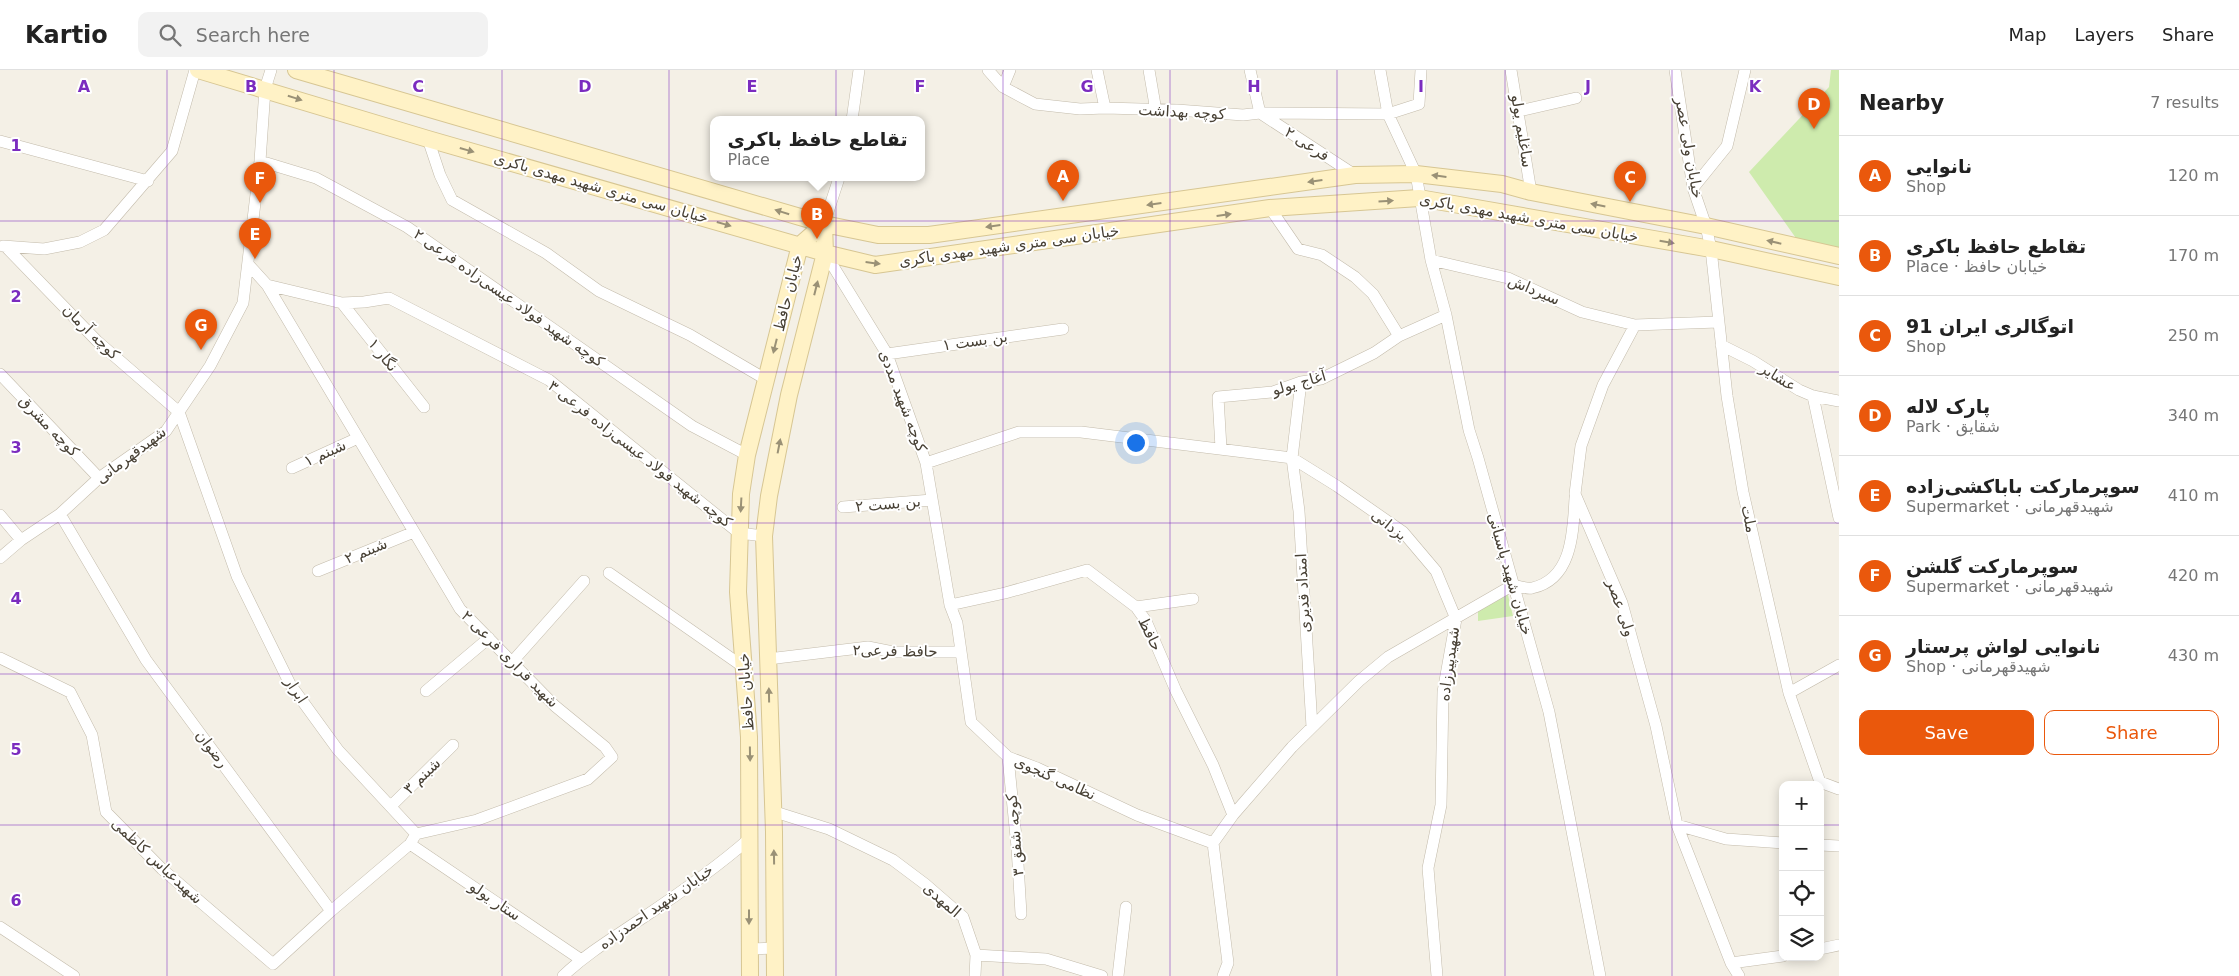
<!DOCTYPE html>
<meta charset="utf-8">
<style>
:root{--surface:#fff;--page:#f2f2f2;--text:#222;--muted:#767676;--line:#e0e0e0;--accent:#ea580c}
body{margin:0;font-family:"DejaVu Sans","Noto Sans Arabic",sans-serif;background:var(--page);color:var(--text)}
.controls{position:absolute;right:15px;bottom:15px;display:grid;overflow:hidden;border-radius:10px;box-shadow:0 2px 12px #0003}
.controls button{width:45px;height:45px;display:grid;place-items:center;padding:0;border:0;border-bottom:1px solid var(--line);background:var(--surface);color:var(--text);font:25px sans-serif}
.you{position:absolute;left:1135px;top:372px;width:18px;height:18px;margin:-12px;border:4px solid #fff;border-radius:50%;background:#1a73e8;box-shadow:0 0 0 8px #1a73e833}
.badge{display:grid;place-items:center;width:32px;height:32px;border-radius:50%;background:var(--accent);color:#fff;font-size:16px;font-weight:700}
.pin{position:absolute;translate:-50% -41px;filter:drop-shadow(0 1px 2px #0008)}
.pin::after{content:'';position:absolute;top:26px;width:18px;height:15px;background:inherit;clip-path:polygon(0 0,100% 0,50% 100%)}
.popup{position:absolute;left:710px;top:46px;width:215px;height:65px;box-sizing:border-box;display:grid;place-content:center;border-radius:10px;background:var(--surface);filter:drop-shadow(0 1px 4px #0005);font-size:16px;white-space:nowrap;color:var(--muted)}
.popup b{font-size:19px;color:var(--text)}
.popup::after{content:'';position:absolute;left:50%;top:100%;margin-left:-10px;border:10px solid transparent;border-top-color:var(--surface)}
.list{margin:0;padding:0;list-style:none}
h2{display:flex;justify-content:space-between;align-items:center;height:65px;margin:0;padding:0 20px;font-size:21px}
h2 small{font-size:16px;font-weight:400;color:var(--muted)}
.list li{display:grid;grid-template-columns:32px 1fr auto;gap:15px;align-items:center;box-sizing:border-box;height:80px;padding:0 20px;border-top:1px solid var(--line)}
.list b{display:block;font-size:19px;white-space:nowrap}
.list p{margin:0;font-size:16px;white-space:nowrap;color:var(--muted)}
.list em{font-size:16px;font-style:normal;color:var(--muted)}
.actions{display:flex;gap:10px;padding:15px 20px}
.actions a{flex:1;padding:11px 0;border:1px solid var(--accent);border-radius:10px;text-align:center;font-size:18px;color:var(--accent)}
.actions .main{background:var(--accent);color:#fff}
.icon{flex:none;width:28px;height:28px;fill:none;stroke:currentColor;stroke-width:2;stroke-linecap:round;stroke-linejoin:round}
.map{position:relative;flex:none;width:1839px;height:906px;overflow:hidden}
header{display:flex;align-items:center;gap:30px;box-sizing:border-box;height:70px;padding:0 25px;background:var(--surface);border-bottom:1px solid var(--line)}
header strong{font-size:24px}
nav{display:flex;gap:28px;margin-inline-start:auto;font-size:18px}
.search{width:350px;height:45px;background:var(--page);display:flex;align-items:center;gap:12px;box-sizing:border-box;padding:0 18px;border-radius:10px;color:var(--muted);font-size:19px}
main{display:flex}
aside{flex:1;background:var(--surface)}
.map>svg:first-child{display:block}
</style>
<header>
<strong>Kartio</strong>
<div class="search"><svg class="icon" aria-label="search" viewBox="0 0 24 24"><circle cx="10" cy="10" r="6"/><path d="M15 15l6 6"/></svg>Search here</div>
<nav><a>Map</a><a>Layers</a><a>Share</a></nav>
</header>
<main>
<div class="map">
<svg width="1839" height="906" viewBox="0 0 1839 906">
<rect width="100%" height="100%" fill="#f4f0e6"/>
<path fill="#ceebad" d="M1831,0H1839V181L1798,171L1749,102L1829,17Z
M1507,521L1513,546L1478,551V541Z"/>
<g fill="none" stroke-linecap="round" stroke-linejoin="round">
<g stroke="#c3bbab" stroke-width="12">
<path id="minor" d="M988,0L1003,17L1035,34L1080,39L1105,38L1177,40L1243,45L1260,43L1388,44L1419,34L1421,0
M1097,0L1105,38
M1149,0L1156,41
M1250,0L1260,43L1355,105
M1380,0L1388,44L1416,104L1431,190L1446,245L1469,360L1478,388L1549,642L1600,906
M1511,0L1531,122
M1675,0L1693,118L1706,156L1711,179L1727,326L1743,422L1789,623L1820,712L1839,719
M1003,17L1010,0
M1519,41L1576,28
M852,50L859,0
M428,69L440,105L452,130L546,183L599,221L690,265L767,310
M0,71L148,111
M260,91L316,108L407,157L692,356L747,385
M1693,118L1727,76L1745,0
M1270,138L1298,179L1322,185L1355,207L1373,224L1399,266
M824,154L839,108
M3,176L44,179L80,172L104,160L172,81L195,0
M7,178L97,271L179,342L237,506L290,614L338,680L416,764L410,774L331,841
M825,183L887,284L926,393L1019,362H1081L1292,388L1337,416L1403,462L1436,501L1456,549
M1431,190L1508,208L1582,242L1635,255
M248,194L267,215L460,539L555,636L605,677L612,687L588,709L477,750L416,764
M267,215L342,233L364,232L389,228L549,310L739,463L764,466
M342,233L424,337
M1718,252L1635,255L1603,315L1581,376L1575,424L1622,533L1656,656L1677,755L1731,893L1739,906
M1721,275L1753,291L1799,320L1813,326L1839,331
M887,284L1063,259
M0,304L99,408
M1301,312L1292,388L1299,441L1312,657
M1813,326L1839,448
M1221,378L1218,327L1273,322L1301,312L1321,309L1374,283L1399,266L1446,245
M926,393L950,535L957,553L971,652L1008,687L1037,698L1137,745L1213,773L1228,893L1223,906
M292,398L358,368
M843,437L932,430
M0,445L21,470
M0,488L21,470L60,444L99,408L166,361L210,296L243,233L260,91L265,19L271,0
M318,501L414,462
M609,503L745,598
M950,535L1005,523L1087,500L1136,537L1146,551L1176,621L1213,695L1233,745L1213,773
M1136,537L1193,529
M0,588L70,622L92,665L106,742L162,799L273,894L331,841L146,590L60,444
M768,589L868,577L893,582H961
M512,592L584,511
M426,621L489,568
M1789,623L1839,595
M1008,687L1017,777L1021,844
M391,736L453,675
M772,741L829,759L893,790L925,814L963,847L976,885L975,906
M1233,745L1292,677L1359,611L1388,587L1513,515C1518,516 1526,519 1532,518C1573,509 1573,461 1575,428
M1677,755L1726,769L1783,773
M410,774L580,889
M1820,775L1839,776
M0,857L74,906
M750,879L776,878
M1820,879L1839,875
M976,885L1046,889L1102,906
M1731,893L1783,886
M563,906C587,883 616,866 644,847C680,823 716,798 749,769
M1118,906L1126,837
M1437,906L1428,798L1441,735L1443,622L1456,549"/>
</g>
<g stroke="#d7c693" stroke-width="18">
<path id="secondary" d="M198,0L428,69L825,183L875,195L1270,138L1419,128L1711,179L1839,207
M296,0L824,154L878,165H929L1355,105L1416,104L1502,114L1531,122L1706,156L1839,186
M750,906L749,667L738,522L741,424L747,385L800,175L824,154
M775,906L774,762L764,466L769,426L789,325L825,183L824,154"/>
</g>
<use href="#minor" stroke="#fff" stroke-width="11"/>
<use href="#secondary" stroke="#fff2c6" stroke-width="16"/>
</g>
<defs><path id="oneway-solid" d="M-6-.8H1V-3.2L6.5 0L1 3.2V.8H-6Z" transform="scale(1.25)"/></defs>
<g fill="#9a9176">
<use href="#oneway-solid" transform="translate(295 28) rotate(17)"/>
<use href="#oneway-solid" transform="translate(467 80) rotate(16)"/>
<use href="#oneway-solid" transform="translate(1439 106) rotate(-173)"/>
<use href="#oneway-solid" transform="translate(1315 111) rotate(172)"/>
<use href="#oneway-solid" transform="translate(1386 131) rotate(-4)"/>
<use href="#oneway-solid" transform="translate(1154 134) rotate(172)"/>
<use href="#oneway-solid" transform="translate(1598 135) rotate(-169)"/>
<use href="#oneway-solid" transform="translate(782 142) rotate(-163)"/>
<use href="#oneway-solid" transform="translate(1224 145) rotate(-8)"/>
<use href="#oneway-solid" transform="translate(724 154) rotate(16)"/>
<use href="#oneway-solid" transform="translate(993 156) rotate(172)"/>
<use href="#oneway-solid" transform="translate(1667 172) rotate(10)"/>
<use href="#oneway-solid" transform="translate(1774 172) rotate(-167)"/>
<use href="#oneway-solid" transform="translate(873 193) rotate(7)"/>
<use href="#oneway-solid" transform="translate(816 218) rotate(-76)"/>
<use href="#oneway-solid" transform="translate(775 276) rotate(104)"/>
<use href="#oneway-solid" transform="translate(779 376) rotate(-79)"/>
<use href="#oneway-solid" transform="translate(741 435) rotate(93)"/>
<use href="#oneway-solid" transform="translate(769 625) rotate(-91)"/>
<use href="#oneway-solid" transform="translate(750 684) rotate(89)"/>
<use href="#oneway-solid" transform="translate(774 787) rotate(-91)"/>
<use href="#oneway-solid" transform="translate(749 847) rotate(90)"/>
</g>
<path fill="none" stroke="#7b2cbf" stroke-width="1" stroke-opacity="0.55" d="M167,0V906M334,0V906M502,0V906M669,0V906M836,0V906M1003,0V906M1170,0V906M1337,0V906M1505,0V906M1672,0V906M0,151H1839M0,302H1839M0,453H1839M0,604H1839M0,755H1783M1820,755H1839"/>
<g text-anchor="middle" stroke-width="4" stroke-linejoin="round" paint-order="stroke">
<g font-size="15" fill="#484135" stroke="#fff">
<text transform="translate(1182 42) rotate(3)" y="5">کوچه بهداشت</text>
<text transform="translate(1522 61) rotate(81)" y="5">ساغلیم یولو</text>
<text transform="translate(1307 74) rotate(33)" y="5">فرعی ۲</text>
<text transform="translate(1689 78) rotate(80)" y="5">خیابان ولی عصر</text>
<text transform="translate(601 118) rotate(16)" y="5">خیابان سی متری شهید مهدی باکری</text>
<text transform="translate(1529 148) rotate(10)" y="5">خیابان سی متری شهید مهدی باکری</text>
<text transform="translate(1009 176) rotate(-8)" y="5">خیابان سی متری شهید مهدی باکری</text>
<text transform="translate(1534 220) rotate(23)" y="5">سیرداش</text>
<text transform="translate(788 223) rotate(-76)" y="5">خیابان حافظ</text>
<text transform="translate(509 228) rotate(35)" y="5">کوچه شهید فولاد عیسی‌زاده فرعی ۲</text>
<text transform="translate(91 262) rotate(44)" y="5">کوچه آرمان</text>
<text transform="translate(975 271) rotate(-8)" y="5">بن بست ۱</text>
<text transform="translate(383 285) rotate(51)" y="5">نگار ۱</text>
<text transform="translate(1778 307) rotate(32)" y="5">عشایر</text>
<text transform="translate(1299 313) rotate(-16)" y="5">آغاج یولو</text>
<text transform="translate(903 331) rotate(69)" y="5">کوچه شهید مددی</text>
<text transform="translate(49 356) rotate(46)" y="5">کوچه مشرق</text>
<text transform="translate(325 383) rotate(-24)" y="5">شبنم ۱</text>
<text transform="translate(640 384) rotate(38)" y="5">کوچه شهید فولاد عیسی‌زاده فرعی ۳</text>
<text transform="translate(131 385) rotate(-37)" y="5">شهیدقهرمانی</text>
<text transform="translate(888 434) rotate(-5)" y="5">بن بست ۲</text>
<text transform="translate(1749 449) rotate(78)" y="5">ملت</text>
<text transform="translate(1389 455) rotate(38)" y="5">یزدانی</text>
<text transform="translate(366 481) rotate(-22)" y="5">شبنم ۲</text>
<text transform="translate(1510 504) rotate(74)" y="5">خیابان شهید پاسبانی</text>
<text transform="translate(1303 523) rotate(-93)" y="5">امتداد قدیری</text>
<text transform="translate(1621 538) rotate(71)" y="5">ولی عصر</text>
<text transform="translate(1150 564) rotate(64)" y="5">حافظ</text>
<text transform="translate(895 581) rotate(1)" y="5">حافظ فرعی۲</text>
<text transform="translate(510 589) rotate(45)" y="5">شهید قراری فرعی ۲</text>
<text transform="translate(1449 594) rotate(-82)" y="5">شهیدپیرزاده</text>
<text transform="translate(296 620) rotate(57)" y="5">ابرار</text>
<text transform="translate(746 622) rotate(-94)" y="5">خیابان حافظ</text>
<text transform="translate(212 679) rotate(53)" y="5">رضوان</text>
<text transform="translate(422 706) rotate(-44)" y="5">شبنم ۳</text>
<text transform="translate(1055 708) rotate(24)" y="5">نظامی گنجوی</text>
<text transform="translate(1015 765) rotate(-95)" y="5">کوچه شفق ۳</text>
<text transform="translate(157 791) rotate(43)" y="5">شهیدعباس کاظمی</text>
<text transform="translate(942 830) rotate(41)" y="5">المهدی</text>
<text transform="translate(495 831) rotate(34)" y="5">ستار یولو</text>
<text transform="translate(656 837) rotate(-35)" y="5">خیابان شهید احمدزاده</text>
</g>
</g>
<g font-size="16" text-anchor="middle" font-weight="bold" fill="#7b2cbf" stroke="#fff" stroke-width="4" stroke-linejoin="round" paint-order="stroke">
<text x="84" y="22">A</text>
<text x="251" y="22">B</text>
<text x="418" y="22">C</text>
<text x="585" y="22">D</text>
<text x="752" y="22">E</text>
<text x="920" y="22">F</text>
<text x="1087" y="22">G</text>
<text x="1254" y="22">H</text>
<text x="1421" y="22">I</text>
<text x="1588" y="22">J</text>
<text x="1755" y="22">K</text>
<text x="16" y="81">1</text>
<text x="16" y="232">2</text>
<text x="16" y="383">3</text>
<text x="16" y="534">4</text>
<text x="16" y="685">5</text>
<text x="16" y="836">6</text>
</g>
</svg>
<div class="controls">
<button>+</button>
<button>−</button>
<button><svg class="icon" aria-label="locate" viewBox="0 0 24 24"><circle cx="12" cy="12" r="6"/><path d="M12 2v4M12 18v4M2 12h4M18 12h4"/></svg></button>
<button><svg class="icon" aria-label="layers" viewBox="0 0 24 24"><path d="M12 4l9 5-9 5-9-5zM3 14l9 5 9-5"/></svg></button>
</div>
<div class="you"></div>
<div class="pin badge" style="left:1063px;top:131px">A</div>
<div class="pin badge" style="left:817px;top:169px">B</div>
<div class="popup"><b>تقاطع حافظ باکری</b>Place</div>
<div class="pin badge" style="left:1630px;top:132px">C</div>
<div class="pin badge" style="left:1814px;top:59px">D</div>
<div class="pin badge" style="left:255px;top:189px">E</div>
<div class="pin badge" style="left:260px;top:133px">F</div>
<div class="pin badge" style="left:201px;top:280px">G</div>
</div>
<aside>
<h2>Nearby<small>7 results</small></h2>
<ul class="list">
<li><span class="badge">A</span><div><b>نانوایی</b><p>Shop</p></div><em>120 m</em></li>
<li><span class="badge">B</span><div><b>تقاطع حافظ باکری</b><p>Place · خیابان حافظ</p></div><em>170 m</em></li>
<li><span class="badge">C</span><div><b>اتوگالری ایران 91</b><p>Shop</p></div><em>250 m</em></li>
<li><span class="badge">D</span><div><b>پارک لاله</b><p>Park · شقایق</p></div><em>340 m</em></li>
<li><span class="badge">E</span><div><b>سوپرمارکت باباکشی‌زاده</b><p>Supermarket · شهیدقهرمانی</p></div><em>410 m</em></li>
<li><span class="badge">F</span><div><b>سوپرمارکت گلشن</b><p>Supermarket · شهیدقهرمانی</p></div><em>420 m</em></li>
<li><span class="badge">G</span><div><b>نانوایی لواش پرستار</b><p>Shop · شهیدقهرمانی</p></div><em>430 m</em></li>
</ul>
<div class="actions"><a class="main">Save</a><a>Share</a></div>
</aside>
</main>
